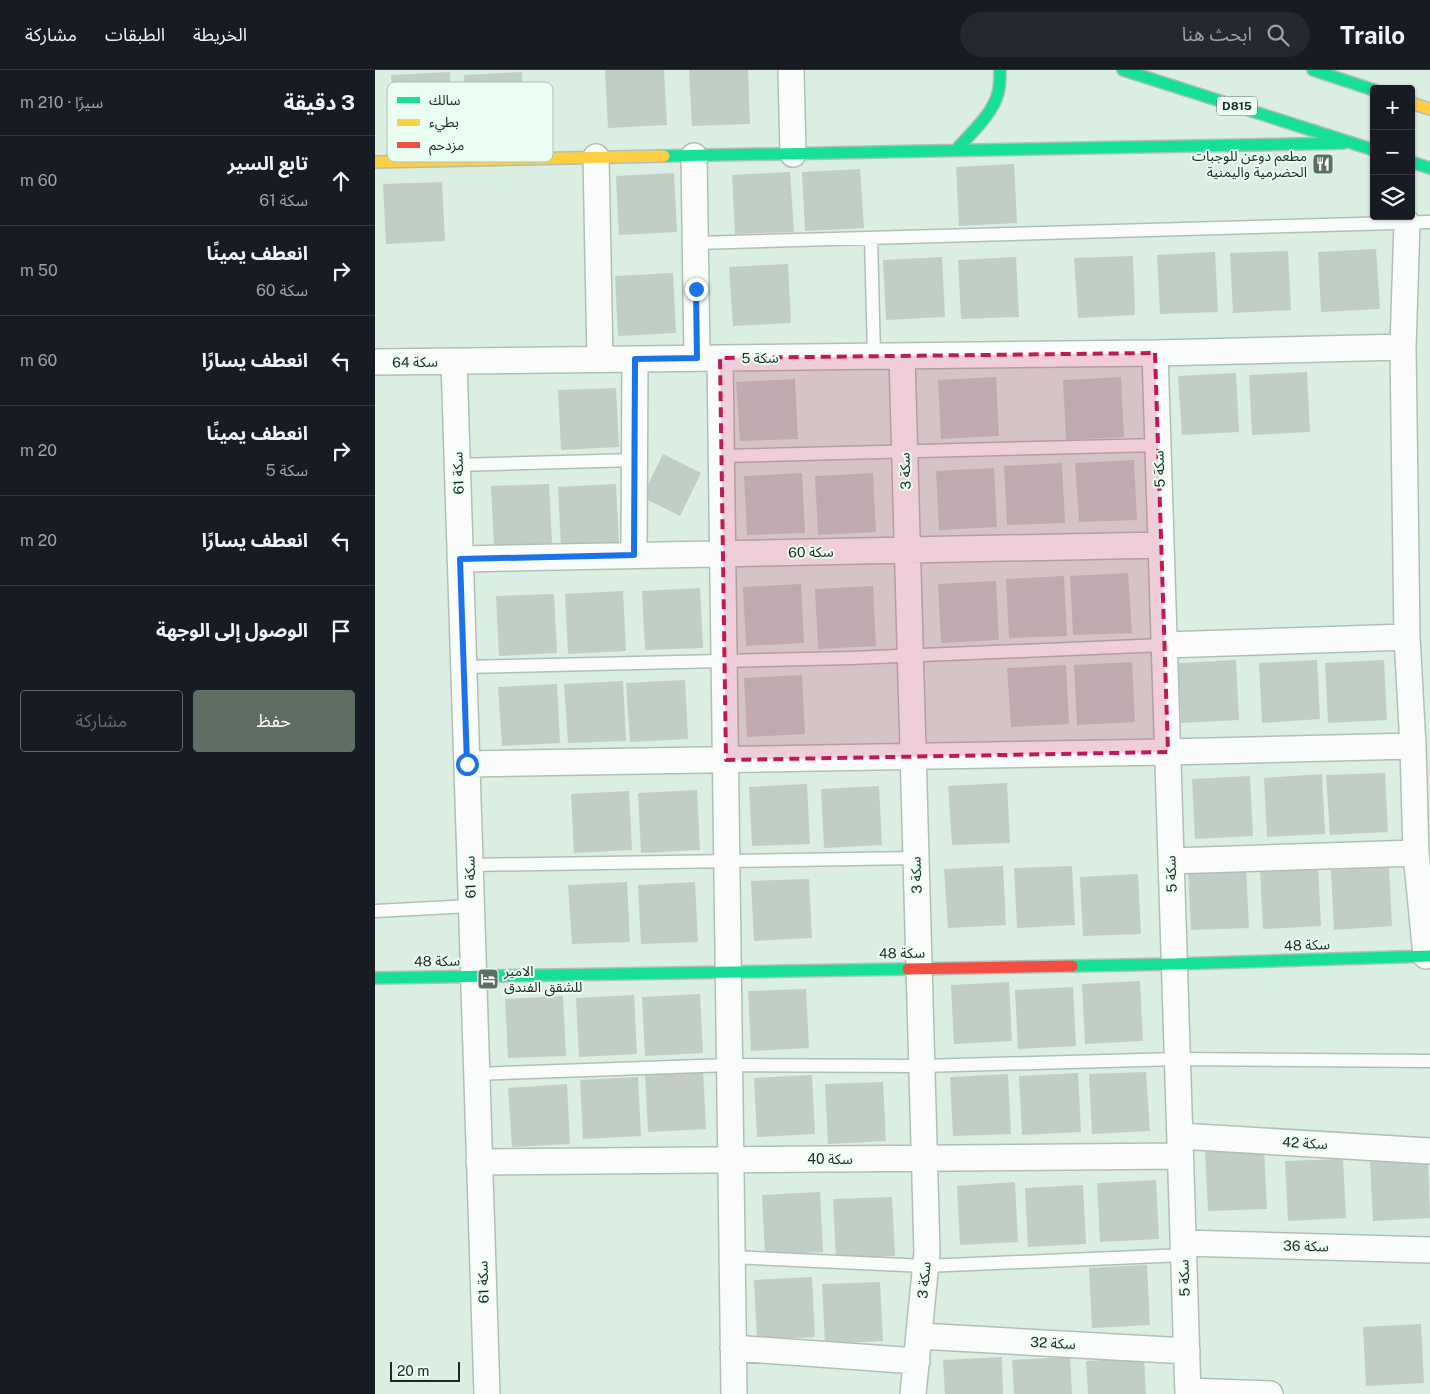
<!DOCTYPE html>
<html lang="ar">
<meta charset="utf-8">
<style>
:root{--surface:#171b24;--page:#242831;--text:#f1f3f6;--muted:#9ea1a6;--line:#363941;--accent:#5f6e65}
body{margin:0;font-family:"Public Sans","Noto Sans Arabic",sans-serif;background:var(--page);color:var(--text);direction:rtl}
.controls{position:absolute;right:15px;top:15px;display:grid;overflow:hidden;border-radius:5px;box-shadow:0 1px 4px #0004}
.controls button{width:45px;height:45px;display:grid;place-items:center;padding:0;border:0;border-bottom:1px solid var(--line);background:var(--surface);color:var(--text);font:25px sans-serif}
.scale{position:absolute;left:15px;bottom:12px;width:70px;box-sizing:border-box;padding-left:5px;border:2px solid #1c2921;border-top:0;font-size:14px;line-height:18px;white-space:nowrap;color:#1c2921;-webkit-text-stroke:4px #eafff1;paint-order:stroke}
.stop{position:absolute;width:15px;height:15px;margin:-11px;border:4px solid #1a73e8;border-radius:50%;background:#fff}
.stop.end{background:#1a73e8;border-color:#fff;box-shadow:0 1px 5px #0008}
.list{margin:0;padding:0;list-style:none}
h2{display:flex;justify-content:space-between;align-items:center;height:65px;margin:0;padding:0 20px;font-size:21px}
h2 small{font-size:16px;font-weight:400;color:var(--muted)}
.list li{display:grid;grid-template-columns:32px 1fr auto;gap:15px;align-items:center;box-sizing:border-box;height:90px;padding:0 20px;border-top:1px solid var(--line)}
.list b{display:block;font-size:19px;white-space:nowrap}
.list p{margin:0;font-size:16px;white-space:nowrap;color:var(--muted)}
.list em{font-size:16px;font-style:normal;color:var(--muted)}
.actions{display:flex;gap:10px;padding:15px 20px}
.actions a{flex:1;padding:11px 0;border:1px solid var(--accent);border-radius:5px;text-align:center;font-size:18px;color:var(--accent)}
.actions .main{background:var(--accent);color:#fff}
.icon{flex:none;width:28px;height:28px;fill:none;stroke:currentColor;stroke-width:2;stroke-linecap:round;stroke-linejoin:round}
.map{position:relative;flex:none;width:1055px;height:1324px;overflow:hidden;direction:ltr}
header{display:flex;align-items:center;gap:30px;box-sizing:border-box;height:70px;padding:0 25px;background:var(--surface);border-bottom:1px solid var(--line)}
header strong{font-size:24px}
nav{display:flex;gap:28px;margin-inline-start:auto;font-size:18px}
.search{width:350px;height:45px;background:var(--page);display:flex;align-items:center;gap:12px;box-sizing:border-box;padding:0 18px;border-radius:28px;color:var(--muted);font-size:19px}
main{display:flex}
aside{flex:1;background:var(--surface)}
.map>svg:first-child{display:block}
</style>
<header>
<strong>Trailo</strong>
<div class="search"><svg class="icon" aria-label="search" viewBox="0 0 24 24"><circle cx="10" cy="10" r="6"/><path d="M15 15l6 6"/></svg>ابحث هنا</div>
<nav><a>الخريطة</a><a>الطبقات</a><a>مشاركة</a></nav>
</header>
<main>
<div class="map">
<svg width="1055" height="1324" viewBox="0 0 1055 1324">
<rect width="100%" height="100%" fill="#dbeee2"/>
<path fill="#c0cec5" d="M230,0H289L292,55L233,58Z
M314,0H373L375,54L317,56Z
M75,2L77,62L20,65L16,5Z
M147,2L150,61L92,64L89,5Z
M639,94L642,153L584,156L581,97Z
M485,99L489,158L430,161L427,102Z
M415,102L419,162L360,164L357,105Z
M299,103L302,162L244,165L241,106Z
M67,112L70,171L11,174L8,114Z
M1001,179L1005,239L946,242L943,182Z
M913,181L916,240L858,243L855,183Z
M840,182L843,242L785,244L782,185Z
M758,186L760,245L703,248L699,188Z
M567,187L570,247L511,250L508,190Z
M641,187L644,247L586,249L583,190Z
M413,194L416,253L358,256L354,197Z
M298,203L301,263L243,266L240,206Z
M932,302L935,362L877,365L874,305Z
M861,303L864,362L807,365L803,306Z
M621,307L624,366L566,369L563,310Z
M746,307L749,367L691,370L688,310Z
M420,309L423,369L365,371L361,312Z
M241,318L244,377L186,380L183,320Z
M288,384L326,403L305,446L267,427Z
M759,390L762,450L704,452L700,393Z
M687,393L690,453L632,455L629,396Z
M619,398L622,457L564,460L561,401Z
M427,403L430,463L372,465L369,406Z
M498,403L501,462L443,465L440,406Z
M174,414L177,473L119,476L116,416Z
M241,414L244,473L186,476L183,417Z
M753,503L757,563L698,565L695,506Z
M689,506L692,566L634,568L631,509Z
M621,511L624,570L566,573L563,514Z
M426,514L429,573L371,576L368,517Z
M498,516L501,576L443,579L440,519Z
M325,518L328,578L270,580L267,521Z
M248,521L251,581L193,584L190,524Z
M179,524L182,583L124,586L121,526Z
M861,590L864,650L806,653L803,593Z
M942,590L945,649L887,653L884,593Z
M1009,590L1012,650L953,653L950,593Z
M757,592L760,652L702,655L699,595Z
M691,595L694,654L636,657L632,598Z
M427,605L430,664L372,667L369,608Z
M310,610L313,669L255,672L251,613Z
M248,611L251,671L193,673L189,614Z
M182,614L185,673L127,676L123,617Z
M1010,703L1013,762L955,765L951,705Z
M947,704L950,764L892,767L889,708Z
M875,706L878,766L820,769L817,709Z
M632,713L635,773L577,775L573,716Z
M432,714L435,774L377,776L374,717Z
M504,716L507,775L449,778L446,719Z
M322,720L325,780L266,783L263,723Z
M254,721L257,780L199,783L196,724Z
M628,796L631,855L573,858L569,799Z
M697,796L700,855L642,858L639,798Z
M943,796L946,856L888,859L885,799Z
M1014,797L1017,856L959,860L956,800Z
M871,798L874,858L816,860L813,801Z
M763,804L766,864L708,866L705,807Z
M434,809L437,868L379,871L376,811Z
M252,812L255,872L197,874L193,815Z
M320,812L323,872L266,874L263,815Z
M765,911L768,971L710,974L707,914Z
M634,912L637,971L579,974L576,915Z
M698,917L701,976L643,979L640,920Z
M431,919L434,978L376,981L373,921Z
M325,924L328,983L270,986L267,927Z
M259,925L262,984L204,987L201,928Z
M188,926L191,986L133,988L130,929Z
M328,1000L331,1059L273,1062L270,1003Z
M771,1002L775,1061L717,1064L714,1004Z
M703,1003L706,1062L647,1065L644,1006Z
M633,1004L636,1064L578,1066L575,1007Z
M437,1005L440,1064L382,1067L379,1008Z
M263,1007L266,1066L208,1069L205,1010Z
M508,1012L511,1071L453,1074L450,1014Z
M192,1014L195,1074L137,1077L133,1018Z
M889,1079L892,1139L833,1141L830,1082Z
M968,1089L971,1148L913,1151L910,1091Z
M1053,1089L1055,1148L998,1151L995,1092Z
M781,1110L784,1169L725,1172L722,1113Z
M640,1112L643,1172L585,1175L582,1116Z
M708,1115L711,1174L653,1177L650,1118Z
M445,1122L448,1182L390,1185L387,1125Z
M517,1127L520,1186L461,1189L458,1129Z
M772,1195L775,1255L717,1258L714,1198Z
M437,1207L440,1267L382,1270L379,1210Z
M505,1212L508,1271L450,1274L447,1214Z
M1046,1254L1049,1313L991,1316L988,1257Z
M627,1287L628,1324H570L568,1290Z
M695,1287L697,1324H639L637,1290Z
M769,1288L771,1324H713L711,1291Z"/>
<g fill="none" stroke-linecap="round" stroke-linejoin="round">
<g stroke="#b0bfb5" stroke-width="15">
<path id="lane" d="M496,168L499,286
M321,173L1055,152
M347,386L783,375
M82,395L260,390
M89,597L476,588L789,575
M95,795L541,788
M0,841L96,836
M101,1004L355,995L547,996L802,989L1055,991
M357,1187L550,1196L809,1185"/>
</g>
<g stroke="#b0bfb5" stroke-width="28">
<path id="street" d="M416,0L418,84
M319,86L322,288
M221,87L225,289
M1032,153L1028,277L1032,567L1038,676L1041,783L1051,886
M780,283L813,1324
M527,286L552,1182L538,1324
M345,288L359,1324
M79,291L112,1324
M0,292L780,283L1028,277
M259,485L260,289
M85,489L786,475
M789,575L1032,567
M92,694L793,682L1038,676
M796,791L1041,783
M805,1066L1055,1081
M104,1092L805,1086
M808,1173L1055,1180
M544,1266L812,1281
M358,1278L542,1291
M813,1321L895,1324"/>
</g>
<g stroke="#b0bfb5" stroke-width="14">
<path id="fast" d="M748,0L999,80
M938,0L999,20
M581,80C595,64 618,44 623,23C625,16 625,8 625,0
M289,86L969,73
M1036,92L1055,98
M697,896L799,894L1055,886
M0,908L533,899"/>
</g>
<g stroke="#b0bfb5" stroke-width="14">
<path id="slow" d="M1036,33L1055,39
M0,92L289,86"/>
</g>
<g stroke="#b0bfb5" stroke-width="14">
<path id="jam" d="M533,899L697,896"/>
</g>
<use href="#lane" stroke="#fafcfb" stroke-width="12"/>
<use href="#street" stroke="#fafcfb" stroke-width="25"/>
<use href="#fast" stroke="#16e098" stroke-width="11"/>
<use href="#slow" stroke="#ffcf43" stroke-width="11"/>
<use href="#jam" stroke="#f24e42" stroke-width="11"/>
</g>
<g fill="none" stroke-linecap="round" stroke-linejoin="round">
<path stroke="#1a73e8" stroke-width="6" d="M92,694L85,489L259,485L260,289L322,288L321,219"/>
</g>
<path fill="#c2185b" fill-opacity="0.2" stroke="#c2185b" stroke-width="4" stroke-dasharray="10 6" stroke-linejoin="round" d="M780,283L793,682L351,690L345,288Z"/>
<defs>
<g id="restaurant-square" transform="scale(1.125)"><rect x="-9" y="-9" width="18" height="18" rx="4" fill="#5f6e65" stroke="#eafff1"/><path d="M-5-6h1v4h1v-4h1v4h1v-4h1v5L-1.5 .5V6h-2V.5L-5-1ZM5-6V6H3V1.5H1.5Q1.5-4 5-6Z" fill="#fff"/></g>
<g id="hotel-square" transform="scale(1.125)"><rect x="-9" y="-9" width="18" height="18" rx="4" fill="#5f6e65" stroke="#eafff1"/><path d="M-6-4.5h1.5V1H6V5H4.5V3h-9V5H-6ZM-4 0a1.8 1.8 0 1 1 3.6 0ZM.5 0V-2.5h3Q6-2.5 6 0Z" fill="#fff"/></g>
</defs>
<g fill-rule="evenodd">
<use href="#restaurant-square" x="948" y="94"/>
<use href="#hotel-square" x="113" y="909"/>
</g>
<g text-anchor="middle" stroke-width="4" stroke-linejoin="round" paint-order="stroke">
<rect fill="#eafff1" stroke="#5a695f" stroke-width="1" x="842" y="26.5" width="40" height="19" rx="4"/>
<g font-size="12" font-weight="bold" fill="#1c2921">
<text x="862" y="40">D815</text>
</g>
<g font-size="14" fill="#1c2921" stroke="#eafff1" text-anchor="end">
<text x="932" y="91">مطعم دوعن للوجبات<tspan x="932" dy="16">الحضرمية واليمنية</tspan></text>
<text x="129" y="906" text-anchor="start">الامير<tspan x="129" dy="16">للشقق الفندق</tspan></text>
</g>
<g font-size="14" fill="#1c2921" stroke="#eafff1">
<text transform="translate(385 288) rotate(-1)" y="5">سكة 5</text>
<text transform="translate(40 292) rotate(-1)" y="5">سكة 64</text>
<text transform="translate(784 399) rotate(-92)" y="5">سكة 5</text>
<text transform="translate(530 401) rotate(-92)" y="5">سكة 3</text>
<text transform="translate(83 403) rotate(-92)" y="5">سكة 61</text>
<text transform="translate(436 482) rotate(-1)" y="5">سكة 60</text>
<text transform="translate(796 804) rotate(-92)" y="5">سكة 5</text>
<text transform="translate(541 805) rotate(-92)" y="5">سكة 3</text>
<text transform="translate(95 807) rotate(-92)" y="5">سكة 61</text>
<text transform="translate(932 875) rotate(-2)" y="5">سكة 48</text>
<text transform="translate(527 883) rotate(-1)" y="5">سكة 48</text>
<text transform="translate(62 891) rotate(-1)" y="5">سكة 48</text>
<text transform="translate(930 1073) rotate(3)" y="5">سكة 42</text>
<text x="455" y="1094">سكة 40</text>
<text transform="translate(931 1176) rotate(1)" y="5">سكة 36</text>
<text transform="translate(809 1208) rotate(-92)" y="5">سكة 5</text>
<text transform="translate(549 1210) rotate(-85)" y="5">سكة 3</text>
<text transform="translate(108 1212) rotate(-92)" y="5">سكة 61</text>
<text transform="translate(678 1273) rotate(3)" y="5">سكة 32</text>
</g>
</g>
<rect x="12" y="12" width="166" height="80" rx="8" fill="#eafff1" stroke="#acbfb3" stroke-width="1"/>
<rect x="22" y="27" width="23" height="6" fill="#16e098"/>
<rect x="22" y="49" width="23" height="7" fill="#ffcf43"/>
<rect x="22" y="72" width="23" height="6" fill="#f24e42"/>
<g font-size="14" fill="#1c2921">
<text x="54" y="35">سالك</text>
<text x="54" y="57">بطيء</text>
<text x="54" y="80">مزدحم</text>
</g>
</svg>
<div class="controls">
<button>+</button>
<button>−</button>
<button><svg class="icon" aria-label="layers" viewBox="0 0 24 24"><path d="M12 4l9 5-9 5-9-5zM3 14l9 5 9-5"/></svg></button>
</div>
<div class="scale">20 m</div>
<div class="stop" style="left:92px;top:694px"></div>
<div class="stop end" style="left:321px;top:219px"></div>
</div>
<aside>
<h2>3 دقيقة<small>سيرًا · 210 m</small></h2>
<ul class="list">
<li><svg class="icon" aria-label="ahead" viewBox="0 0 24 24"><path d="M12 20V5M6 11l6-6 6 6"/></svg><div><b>تابع السير</b><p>سكة 61</p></div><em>60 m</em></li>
<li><svg class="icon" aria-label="right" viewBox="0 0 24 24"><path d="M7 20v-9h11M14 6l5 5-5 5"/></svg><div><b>انعطف يمينًا</b><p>سكة 60</p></div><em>50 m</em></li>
<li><svg class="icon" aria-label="left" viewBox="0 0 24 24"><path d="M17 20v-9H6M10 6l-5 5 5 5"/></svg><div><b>انعطف يسارًا</b></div><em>60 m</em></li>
<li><svg class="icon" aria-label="right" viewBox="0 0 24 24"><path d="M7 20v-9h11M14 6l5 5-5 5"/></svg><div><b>انعطف يمينًا</b><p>سكة 5</p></div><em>20 m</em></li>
<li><svg class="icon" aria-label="left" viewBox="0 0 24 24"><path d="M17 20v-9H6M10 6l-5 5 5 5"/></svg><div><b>انعطف يسارًا</b></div><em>20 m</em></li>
<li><svg class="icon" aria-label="arrive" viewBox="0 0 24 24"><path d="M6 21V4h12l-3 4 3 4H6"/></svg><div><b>الوصول إلى الوجهة</b></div></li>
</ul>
<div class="actions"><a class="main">حفظ</a><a>مشاركة</a></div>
</aside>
</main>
